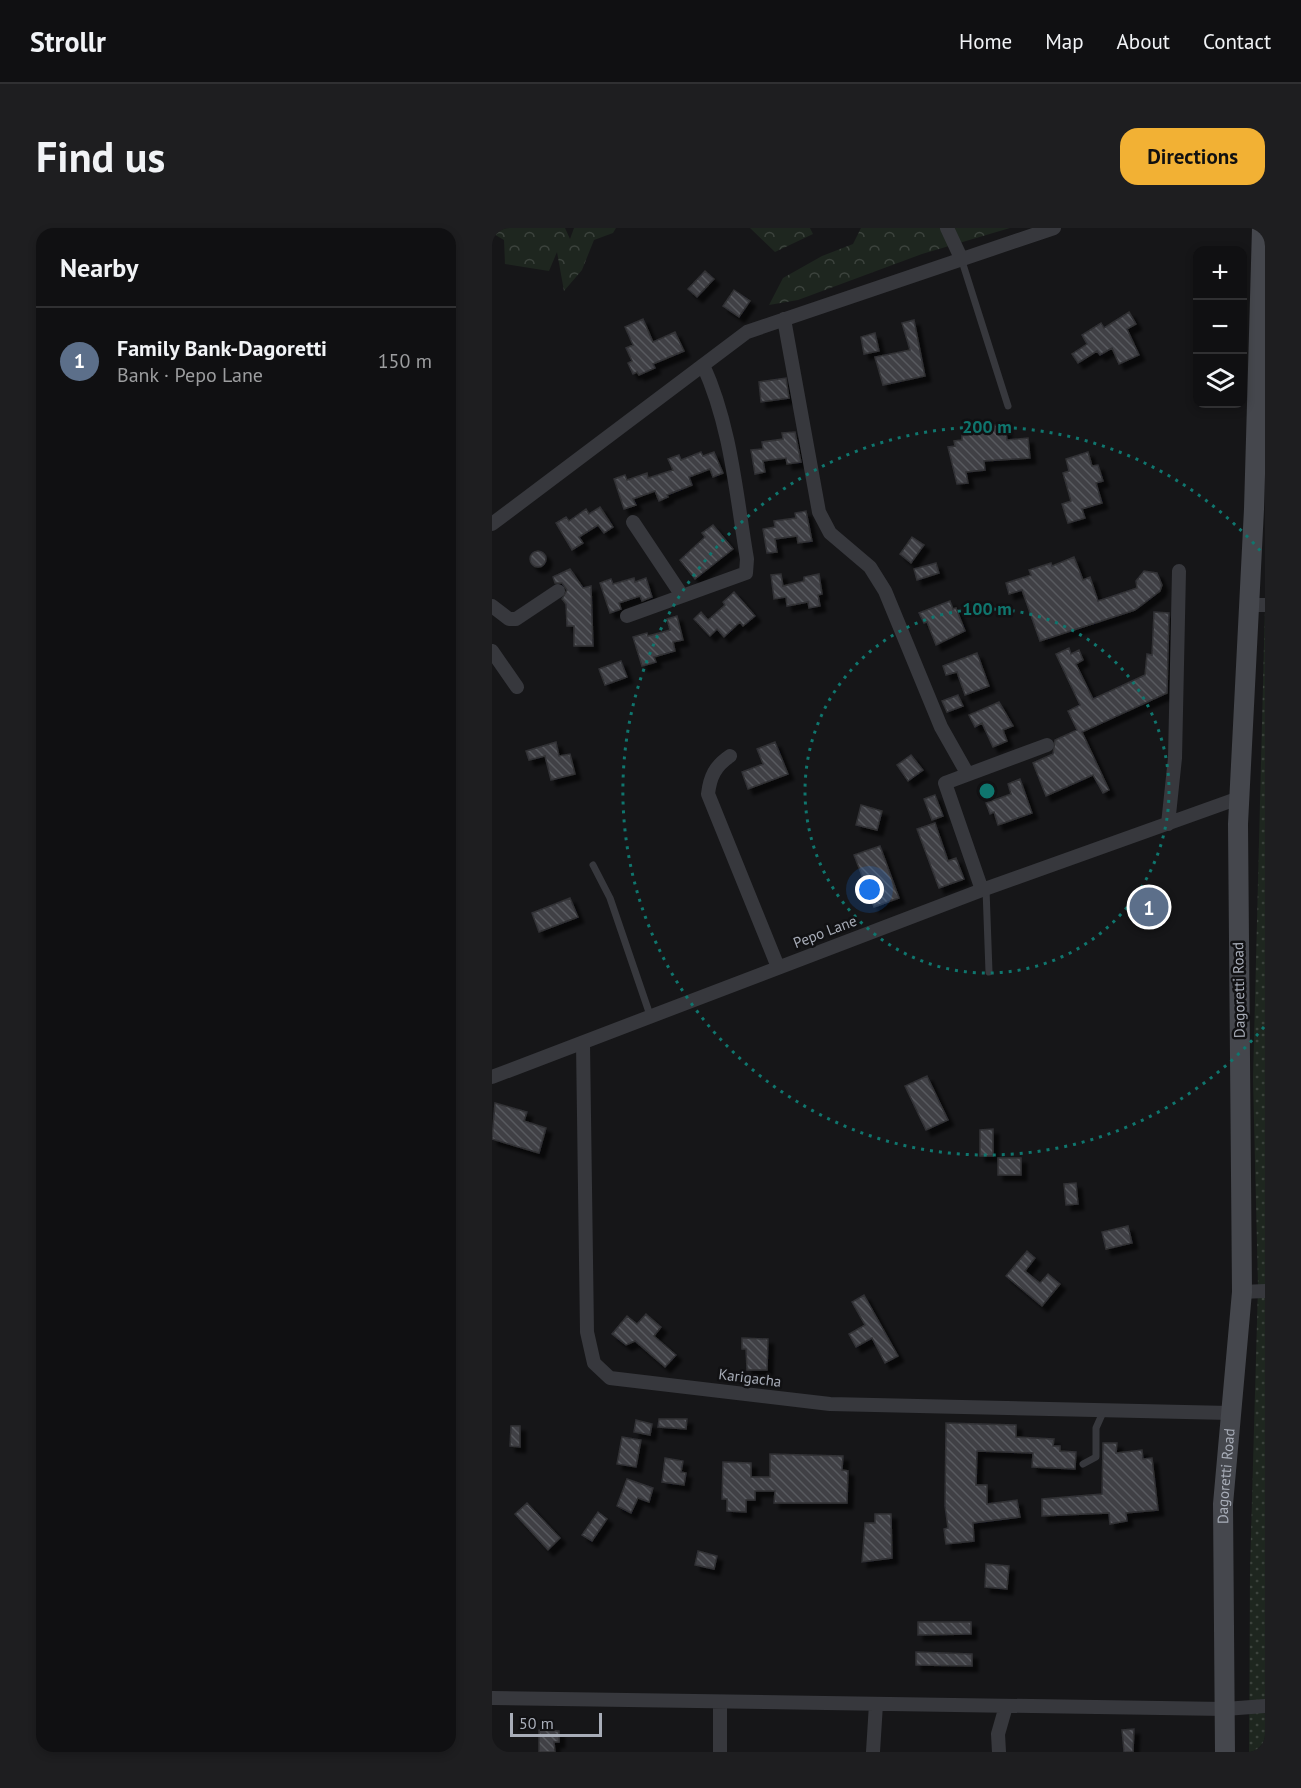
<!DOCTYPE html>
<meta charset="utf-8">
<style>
:root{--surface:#101012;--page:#1e1e20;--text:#f1f3f6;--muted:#9c9d9f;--line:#303032;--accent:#f2b134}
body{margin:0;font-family:"PT Sans",sans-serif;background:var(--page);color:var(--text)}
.controls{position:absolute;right:18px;top:18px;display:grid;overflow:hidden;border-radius:12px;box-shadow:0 3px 9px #0003}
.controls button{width:54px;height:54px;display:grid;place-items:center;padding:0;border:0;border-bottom:2px solid var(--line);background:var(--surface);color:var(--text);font:30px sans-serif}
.scale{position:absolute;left:18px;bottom:15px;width:92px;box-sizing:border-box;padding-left:6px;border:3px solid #a8adb8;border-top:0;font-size:16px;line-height:21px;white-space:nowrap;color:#a8adb8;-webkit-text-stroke:4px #111113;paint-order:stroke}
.you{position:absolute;left:378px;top:662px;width:21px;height:21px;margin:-15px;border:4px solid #fff;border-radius:50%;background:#1a73e8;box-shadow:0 0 0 9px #1a73e833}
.badge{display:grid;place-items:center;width:39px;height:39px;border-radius:50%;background:var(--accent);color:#fff;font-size:20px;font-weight:700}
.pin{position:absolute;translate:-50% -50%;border:3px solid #fff;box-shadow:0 2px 6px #0006}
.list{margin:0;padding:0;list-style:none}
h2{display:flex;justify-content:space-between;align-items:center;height:78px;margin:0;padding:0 24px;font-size:26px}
h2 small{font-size:20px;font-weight:400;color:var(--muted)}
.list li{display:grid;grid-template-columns:39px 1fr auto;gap:18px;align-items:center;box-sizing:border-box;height:108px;padding:0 24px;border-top:2px solid var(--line)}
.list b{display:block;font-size:22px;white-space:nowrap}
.list p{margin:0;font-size:20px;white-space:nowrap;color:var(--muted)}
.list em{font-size:20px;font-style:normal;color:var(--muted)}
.icon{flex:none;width:33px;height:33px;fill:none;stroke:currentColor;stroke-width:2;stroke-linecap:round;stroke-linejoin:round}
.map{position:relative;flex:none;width:773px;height:1524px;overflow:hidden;border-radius:18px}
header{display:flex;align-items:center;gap:36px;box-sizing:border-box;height:84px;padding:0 30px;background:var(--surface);border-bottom:2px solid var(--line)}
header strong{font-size:28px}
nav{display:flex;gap:33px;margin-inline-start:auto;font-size:21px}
.intro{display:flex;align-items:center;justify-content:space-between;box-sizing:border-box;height:144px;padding:0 36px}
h1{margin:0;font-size:42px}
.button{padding:15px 27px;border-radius:18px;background:var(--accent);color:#111;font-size:21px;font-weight:700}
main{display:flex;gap:36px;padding:0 36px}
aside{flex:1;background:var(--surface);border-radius:18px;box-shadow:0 3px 9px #0003}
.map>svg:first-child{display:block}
</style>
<header>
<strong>Strollr</strong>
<nav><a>Home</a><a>Map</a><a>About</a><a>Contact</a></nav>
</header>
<div class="intro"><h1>Find us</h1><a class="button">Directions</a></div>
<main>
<aside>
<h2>Nearby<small></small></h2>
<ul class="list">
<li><span class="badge" style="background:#5c6f8a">1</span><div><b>Family Bank-Dagoretti</b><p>Bank · Pepo Lane</p></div><em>150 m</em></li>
</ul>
</aside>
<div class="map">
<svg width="773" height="1524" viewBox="0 0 773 1524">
<defs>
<pattern id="forest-crowns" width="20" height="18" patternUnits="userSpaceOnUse" patternTransform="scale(1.5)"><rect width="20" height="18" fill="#1e261f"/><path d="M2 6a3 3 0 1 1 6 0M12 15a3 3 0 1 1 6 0" fill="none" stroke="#3c433d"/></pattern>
<pattern id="garden-dots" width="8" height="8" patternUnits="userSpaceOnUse" patternTransform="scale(1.5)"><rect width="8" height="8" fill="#1e261f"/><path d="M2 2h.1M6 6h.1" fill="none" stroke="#3c433d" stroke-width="1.8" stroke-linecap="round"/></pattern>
<pattern id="building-back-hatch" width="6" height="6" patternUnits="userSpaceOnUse" patternTransform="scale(1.5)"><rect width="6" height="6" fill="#404145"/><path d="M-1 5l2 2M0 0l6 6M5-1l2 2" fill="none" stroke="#595a5e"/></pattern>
<filter id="shadow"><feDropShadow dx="5.5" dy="5.5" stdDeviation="1.5" flood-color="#0009"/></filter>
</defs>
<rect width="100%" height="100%" fill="#161618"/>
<path fill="url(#forest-crowns)" d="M0,0H73L78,11L82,0H124L121,5L102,12L90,42L72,63L65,24L57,43L13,36L12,12L0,5Z
M258,0H318L321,6L283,24Z
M369,0H518L430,26L306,72L277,77L291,50L330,28L361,16Z"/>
<path fill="url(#garden-dots)" d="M773,377V1524H757L758,1343L766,1058L761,851Z"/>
<path fill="url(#building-back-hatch)" stroke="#303034" stroke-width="1.5" filter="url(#shadow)" d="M213,43L222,51L205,69L196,61Z
M242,62L258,73L247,89L231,78Z
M637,84L644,96L635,101L647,127L627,136L620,120L608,127L605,123L586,135L580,126L595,116L590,107L609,95L612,100Z
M151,91L161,114L183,104L192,123L161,136L163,140L147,147L145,144L141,146L136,135L140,133L134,120L141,117L133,99Z
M422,92L433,148L391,157L383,129L418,122L410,95Z
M383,105L387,123L372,126L369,109Z
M294,150L297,170L269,174L267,154Z
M513,196L515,212L536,210L538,230L492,233L493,242L474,244L476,255L465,256L456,219L463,218L462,213L470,212V207L498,204L497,198Z
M303,204L309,234L295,236L294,230L271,233L273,244L263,246L259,222L271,221L270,214L291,211L290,205Z
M209,224L211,228L222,224L231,245L221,249L218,241L197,249L200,257L175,267L176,269L167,273L163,263L141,271L144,277L132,281L122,251L133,247L135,252L155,245L156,250L181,242L176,231L187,227L189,232Z
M596,224L600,238L606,237L611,253L604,255L610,275L590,281L593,290L576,295L570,276L579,273L571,245L577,243L574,231Z
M108,279L121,299L112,305L106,297L87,309L91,315L80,322L64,295L74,289L77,293L94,281L97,286Z
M314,283L320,313L306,315L305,308L283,311L285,324L275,325L271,301L283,299L282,293L304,290L303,285Z
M221,297L241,321L203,351L188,332L213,309L210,305Z
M420,309L432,317L419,335L408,326Z
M38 331a8 8 0 1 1 16 0a8 8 0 1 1-16 0Z
M582,329L591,352L598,349L606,373L645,360L644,353L652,343L665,345L670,357L668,363L643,382L548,413L530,362L517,366L514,355L539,347L537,342L559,335L560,338Z
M444,335L447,345L425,352L422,341Z
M78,341L91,360L99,358L101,418H82V398H75L74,376L70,371L75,362L70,355H63L61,349Z
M289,346L291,358L312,353V349L327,346L330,366L326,367L328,378L317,380L316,374L295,378L294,369L282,371L279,347Z
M142,350L143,354L154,350L160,369L150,373L148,368L127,375L129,381L118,385L108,355L119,351L121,356Z
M242,364L263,388L251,398L248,394L232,409L225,401L218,408L202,391L209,384L216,392L233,377L231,374Z
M458,373L461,381L464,380L473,403L444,417L435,394L432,395L427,385Z
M662,384L677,385L675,465L590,504L617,562L611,565L601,547L554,568L541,535L561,526L563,512L585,502L576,483L588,477L564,426L577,420L579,426L587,422L591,432L584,436L601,471L653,447L655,426L660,427Z
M185,388L191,412L181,414L183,423L162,429L164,434L150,438L141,409L155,405L156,408L178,402L175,391Z
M485,425L497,458L473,467L465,444L454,447L451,438Z
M129,433L135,449L113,457L107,441Z
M466,467L471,478L455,484L450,473Z
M507,474L521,498L511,502L515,513L501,519L490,495L483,499L477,487Z
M64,514L67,528L78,526L83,546L59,552L53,528L37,532L34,523Z
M283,514L296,546L256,561L250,544L271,536L265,521Z
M419,527L431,542L416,553L405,537Z
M528,551L540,585L506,597L502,584L498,586L494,575L519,566L516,556Z
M443,567L451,588L440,592L432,571Z
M369,577L390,583L385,602L364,597Z
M443,595L456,633L464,630L472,651L447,660L425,601Z
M388,618L407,670L382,679L362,627Z
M78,670L86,689L47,704L40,685Z
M435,848L456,892L434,902L413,858Z
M3,875L35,884L32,893L54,900L47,925L0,911Z
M501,901V928H488V902Z
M506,930H529V947H506Z
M584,955L586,976L574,977L572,956Z
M636,998L640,1015L614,1021L610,1004Z
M535,1023L543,1030L533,1043L548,1055L556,1046L568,1056L550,1078L514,1048Z
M372,1067L406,1128L393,1135L380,1110L364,1119L357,1106L373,1097L360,1074Z
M154,1086L169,1099L162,1108L184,1127L173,1139L143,1113L134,1117L120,1106L135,1088L145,1096Z
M250,1110L276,1111L275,1142H255L254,1121H250Z
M167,1191H195L194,1201L166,1199Z
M144,1192L160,1196L158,1207L142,1204Z
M454,1195L524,1197V1209L562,1211L561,1218H568V1223L584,1224L583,1241L540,1239L541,1225L485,1223L484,1257H495V1276L525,1272L528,1289L481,1295L482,1313L454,1316L452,1301L456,1300L453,1278Z
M19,1198H28V1219L18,1218Z
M130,1209L149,1212L144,1239L125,1236Z
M611,1215H625L624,1225L650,1222L651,1231L660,1230L666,1282L634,1285L635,1293L618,1296L617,1285L550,1288V1271L610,1266Z
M278,1226L351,1228L350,1242L356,1243L355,1275H282L283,1263H263V1272H254V1284L235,1283V1271H230L231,1234L259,1235V1249H278Z
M173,1230L191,1233L189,1244L194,1245L192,1257L170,1254Z
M135,1251L161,1260L157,1274L146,1270L139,1285L125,1278Z
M35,1275L68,1310L56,1322L23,1286Z
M106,1284L115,1291L100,1313L90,1307Z
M383,1286H399L400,1330L370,1334L373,1295H383Z
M206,1323L225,1328L222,1341L203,1337Z
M494,1336L517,1338L515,1361L493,1359Z
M426,1394H479V1406L426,1407Z
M424,1424L480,1426V1438L424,1437Z
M642,1501L641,1524H632L630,1502Z
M47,1502L67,1503V1514H62L63,1524H47Z"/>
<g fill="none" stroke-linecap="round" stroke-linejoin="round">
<path stroke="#37383d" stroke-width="7" d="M469,30L516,178
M101,637L118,670L158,787
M494,661L497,744
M591,1236L604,1229V1200L612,1182"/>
<path stroke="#37383d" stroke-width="14" d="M455,0L469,30
M292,91L327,284L338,305L378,339L393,363L449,499L475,545
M141,294L189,366
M0,296L255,104L562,0
M755,377H773
M0,378L17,391H24L66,363
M135,388L254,345L255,331C244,266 239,198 211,137
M0,423L25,459
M238,528C223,538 218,549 216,566L286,739
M676,596L683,530L687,343
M490,662L453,555L555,517
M91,815L95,1104L102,1135L118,1150L338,1176L738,1185
M0,849L490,662L747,570
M750,1064L773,1063
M0,1470L733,1481L773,1478
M228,1524V1474
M381,1524L384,1476
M507,1524L506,1506L514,1478"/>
<path stroke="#45474d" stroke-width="20" id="s1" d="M733,1524L731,1276L750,1064L746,596L762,281L770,0"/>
</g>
<g fill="none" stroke="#0f766e" stroke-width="3" stroke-dasharray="3 6">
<circle cx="495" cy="563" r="182"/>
<path d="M772 799A364 364 0 1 1 772 327"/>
</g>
<g text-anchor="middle" stroke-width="5" stroke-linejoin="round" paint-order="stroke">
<g font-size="15" fill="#a8adb8" stroke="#111113">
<text transform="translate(333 704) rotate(-21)" y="5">Pepo Lane</text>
<text transform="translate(747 762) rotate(-91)" y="5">Dagoretti Road</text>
<text transform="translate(258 1150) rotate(7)" y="5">Karigacha</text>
<text dy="5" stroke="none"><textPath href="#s1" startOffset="276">Dagoretti Road</textPath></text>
</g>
</g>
<circle cx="495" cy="563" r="9" fill="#0f766e" stroke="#111113" stroke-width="3"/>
<g font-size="18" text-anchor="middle" font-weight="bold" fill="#0f766e" stroke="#111113" stroke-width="5" stroke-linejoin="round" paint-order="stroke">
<text x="495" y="205">200 m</text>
<text x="495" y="387">100 m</text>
</g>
</svg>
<div class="controls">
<button>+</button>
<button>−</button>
<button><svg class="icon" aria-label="layers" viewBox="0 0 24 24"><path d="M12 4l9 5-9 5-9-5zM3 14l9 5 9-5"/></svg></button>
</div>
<div class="scale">50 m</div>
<div class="you"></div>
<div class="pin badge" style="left:657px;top:679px;background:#5c6f8a">1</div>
</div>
</main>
